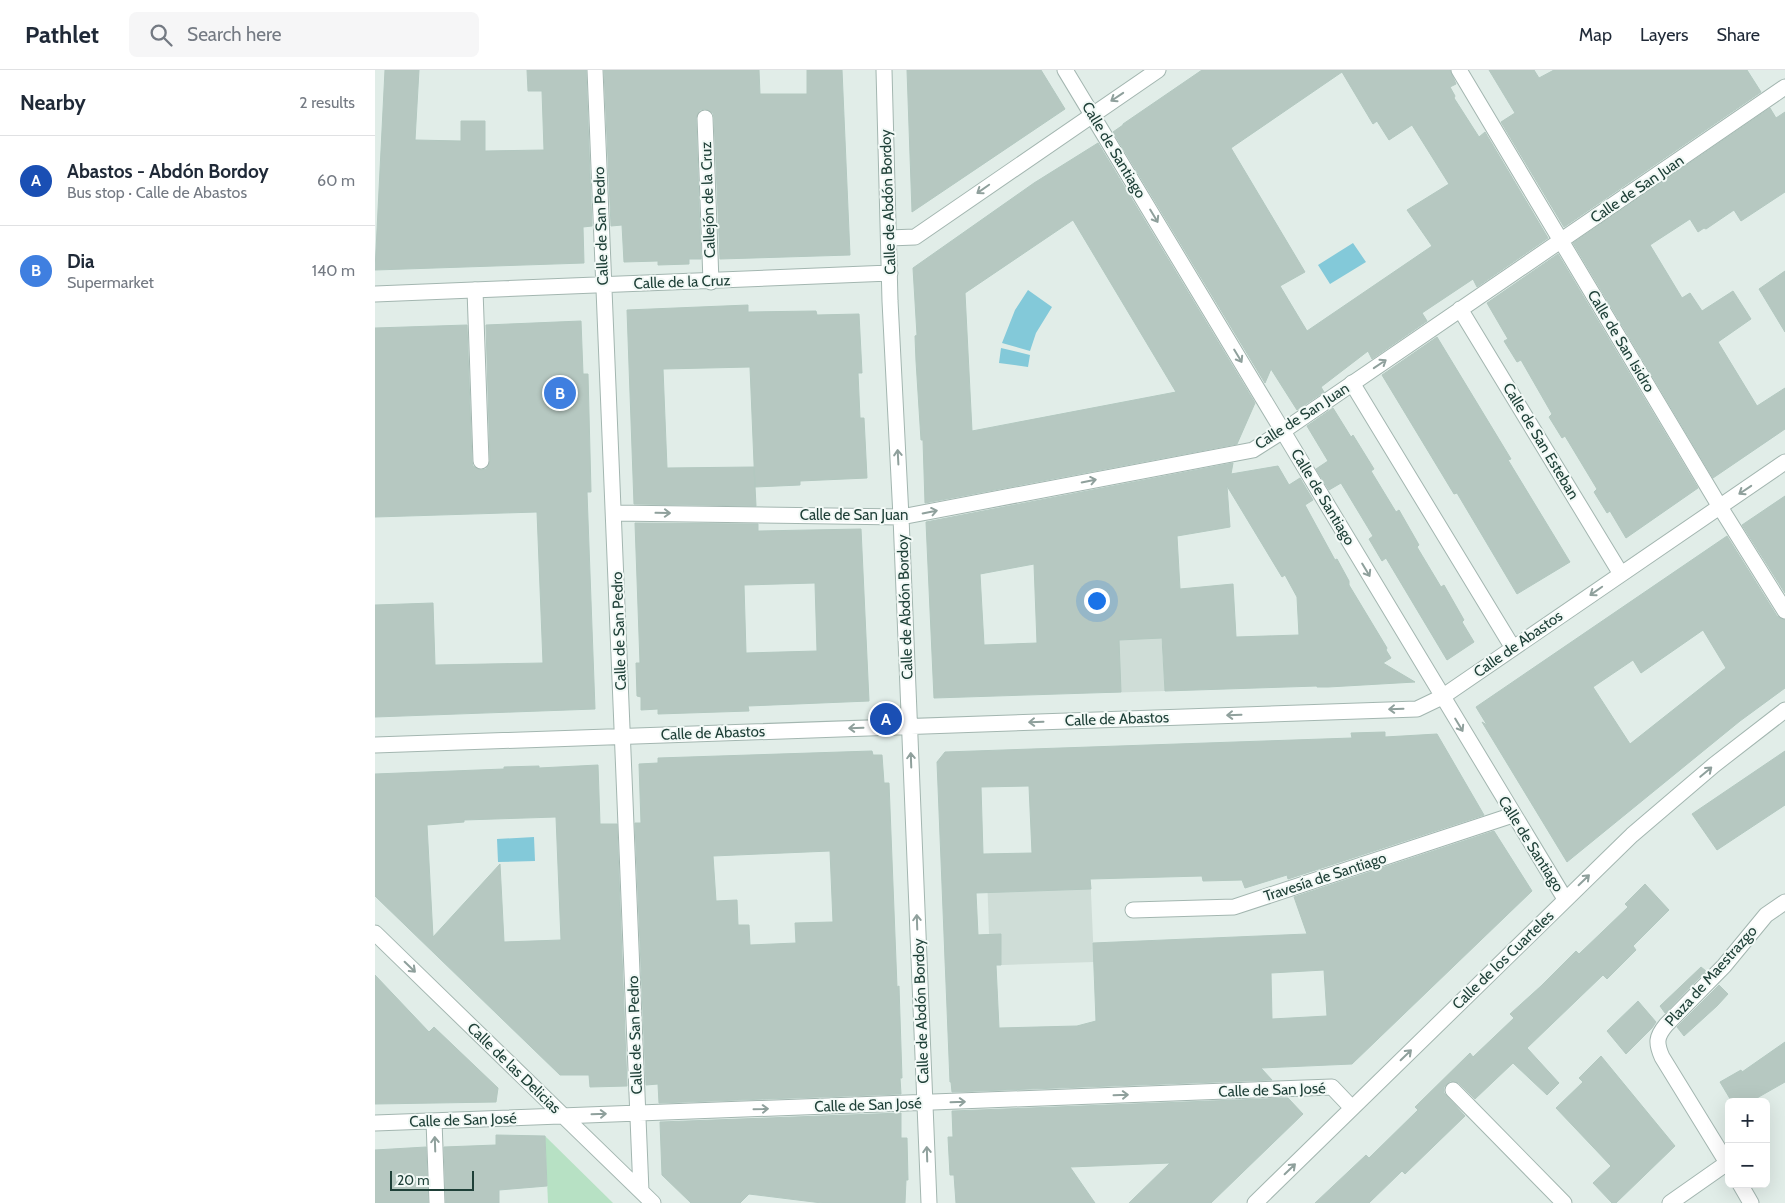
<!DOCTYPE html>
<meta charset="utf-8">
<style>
:root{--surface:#fff;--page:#f6f6f7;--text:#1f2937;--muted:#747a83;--line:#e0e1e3;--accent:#844f41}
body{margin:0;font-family:Cabin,sans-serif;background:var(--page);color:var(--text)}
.controls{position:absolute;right:15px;bottom:15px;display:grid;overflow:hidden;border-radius:8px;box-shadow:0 5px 20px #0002}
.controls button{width:45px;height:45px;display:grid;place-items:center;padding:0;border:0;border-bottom:1px solid var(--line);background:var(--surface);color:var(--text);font:25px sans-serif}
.scale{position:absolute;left:15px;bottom:12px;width:84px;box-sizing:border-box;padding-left:5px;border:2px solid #1f4038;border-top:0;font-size:14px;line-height:18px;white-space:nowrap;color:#1f4038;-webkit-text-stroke:4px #f2f9f6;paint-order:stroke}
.you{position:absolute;left:721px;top:530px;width:18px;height:18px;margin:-12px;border:4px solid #fff;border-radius:50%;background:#1a73e8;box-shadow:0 0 0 8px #1a73e833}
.badge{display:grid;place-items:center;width:32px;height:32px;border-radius:50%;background:var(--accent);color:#fff;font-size:16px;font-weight:700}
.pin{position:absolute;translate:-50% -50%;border:2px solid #fff;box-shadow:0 1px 5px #0006}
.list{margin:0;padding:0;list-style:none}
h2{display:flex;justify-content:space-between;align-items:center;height:65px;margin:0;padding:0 20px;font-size:21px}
h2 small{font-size:16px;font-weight:400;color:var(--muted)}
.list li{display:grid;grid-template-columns:32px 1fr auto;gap:15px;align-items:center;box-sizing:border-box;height:90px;padding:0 20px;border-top:1px solid var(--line)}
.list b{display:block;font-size:19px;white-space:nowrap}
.list p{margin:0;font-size:16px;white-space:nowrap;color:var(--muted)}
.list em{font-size:16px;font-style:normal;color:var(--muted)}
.icon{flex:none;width:28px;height:28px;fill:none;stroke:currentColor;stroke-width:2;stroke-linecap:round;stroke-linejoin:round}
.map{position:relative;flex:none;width:1410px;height:1133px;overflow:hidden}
header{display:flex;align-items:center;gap:30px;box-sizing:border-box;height:70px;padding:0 25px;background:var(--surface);border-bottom:1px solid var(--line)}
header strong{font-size:24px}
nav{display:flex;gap:28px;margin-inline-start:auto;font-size:18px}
.search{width:350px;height:45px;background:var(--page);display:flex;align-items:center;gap:12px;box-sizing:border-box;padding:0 18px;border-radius:8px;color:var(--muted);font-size:19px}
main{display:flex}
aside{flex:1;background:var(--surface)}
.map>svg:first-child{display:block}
</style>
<header>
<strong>Pathlet</strong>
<div class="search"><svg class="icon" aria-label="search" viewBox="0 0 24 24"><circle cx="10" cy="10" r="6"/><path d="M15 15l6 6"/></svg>Search here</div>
<nav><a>Map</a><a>Layers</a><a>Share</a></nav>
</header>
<main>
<aside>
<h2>Nearby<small>2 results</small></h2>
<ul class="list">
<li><span class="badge" style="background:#1a4fb4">A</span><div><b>Abastos - Abdón Bordoy</b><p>Bus stop · Calle de Abastos</p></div><em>60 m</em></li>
<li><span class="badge" style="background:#3f7fe0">B</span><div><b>Dia</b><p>Supermarket</p></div><em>140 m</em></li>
</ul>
</aside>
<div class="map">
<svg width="1410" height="1133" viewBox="0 0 1410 1133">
<rect width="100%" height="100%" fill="#e1ede8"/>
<path fill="#cfddd7" d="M723,527L785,546L790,621L728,623Z
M715,800L719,892L570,897L569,866L614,864L612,804Z"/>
<path fill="#b7e1c4" d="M170,1066L238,1133H173Z"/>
<path fill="#83c9d9" d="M978,173L991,192L955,214L943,195Z
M653,220L677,237L661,263L655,281L627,273L640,240Z
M626,278L655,285L653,297L624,293Z
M159,767L160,791L123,792L122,769Z"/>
<path fill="#b6c8c1" stroke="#b3c8c0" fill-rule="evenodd" d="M10,0H44L40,70L86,71V51H110V81L169,80L167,21H153L152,0H211L217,156L208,157L209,193L0,200Z
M229,0H384L385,24H432V0H467L475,185L345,189L339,48L338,43L330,39L325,40L321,48L326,189H314V194L283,195V191L249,192L247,155L236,156Z
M532,0H666L690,39L537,142Z
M827,0H1075L1081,14L1075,17L1080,26L1079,28L1104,67L1110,62L1173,168L1102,217L1098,209L1047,243L1052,251L997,289L993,281L946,317L949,322L922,340L896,299L890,313L738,62L748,55V54ZM967,2L998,54L1002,51L1014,70L1037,55L1074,114L1032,140L1057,176L932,261L905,216L930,202L856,78Z
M1114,0H1159L1164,8L1179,0H1372L1386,22L1189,157L1126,52L1140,43Z
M1395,38L1401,48L1410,42V122L1366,151L1359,140L1331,159L1329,158L1323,162L1315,149L1275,175L1307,228L1315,223L1327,241L1358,221L1376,249L1343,272L1382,336L1410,318V359L1338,408L1198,173Z
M723,73L880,333L862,374L550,433L548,370H546L541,291L540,266L542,265L538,198L659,113ZM698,150L801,322L597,361L590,223Z
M1183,184L1323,418L1251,468L1235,441L1232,443L1219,422L1222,419L1190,366L1187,368L1174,347L1177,344L1146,290L1142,292L1129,271L1133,269L1112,233Z
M1410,201V262L1384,219Z
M373,235V242L441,241L442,245L484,244L487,303H483L485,348H489L492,408L425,411V415L380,417L375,297L288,299L292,398L379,397L381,436L259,434L252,240Z
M206,251L208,304H213L216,422H212L220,639L0,647V535L58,533L60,595L168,593L162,442L0,447V258L92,255L97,391L98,396L106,400L111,399L115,391L111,255Z
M1062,267L1136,389L1133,390L1195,492L1142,524L1082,423L1079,424L1007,305Z
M958,338L976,367L978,365L999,399L996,401L1021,442L1024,440L1044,475L1042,477L1066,517L1069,515L1089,550L1087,552L1099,572L1072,590L1011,488L1007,491L994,469L998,466L966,413L954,420L941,399L953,391L932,356Z
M858,393L856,404L903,396L914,415L925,408L938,430L930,435L960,490L962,489L974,511V515L1012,578L1011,580L1016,588L1008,593L1040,612L953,617H942V616L790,621L787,568L744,570L746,622L559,628L551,452ZM852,416L907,507L910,505L922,527L924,565L861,567L858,514L805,519L802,466L855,457ZM659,494L662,573L609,575L605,504Z
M1410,426V523L1367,455Z
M260,453L383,454V461L486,459L494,631L373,636L374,641L313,643L283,644V639L266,640V627L262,626L261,593H265ZM440,513L442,581L371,583L369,515Z
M1352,466L1402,546L1410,550V618L1365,651L1192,792L1107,652L1112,655L1101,637ZM1328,560L1351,598L1255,674L1218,617L1258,590L1266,603Z
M1010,662V667L1062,664L1109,745L913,809L912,805L870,818L867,810L828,811L827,806L715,809L716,819L601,823L603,865L626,864V895H621L624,958L702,956L721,951L718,873L932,864L919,827L1119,761L1157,821L977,994L886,998L897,1010L577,1022L576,1012H575L562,692L570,682L977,668L976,663ZM654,716L657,783L608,784L606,717ZM949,900L952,946L897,949L896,903Z
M497,681L498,685H507L509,713H514L522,917L524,916L527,1008H525L526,1024L284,1033L283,1014L271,1015L260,753H266L264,694L283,693V688ZM455,781L458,852L420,853L421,873L375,875L374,855H363L362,830L341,831L338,786Z
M1410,681V735L1342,780L1317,744Z
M223,695L225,754H242L252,1016L215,1017L214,1005H185L0,826V704L129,699V697L164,696V698ZM181,747L186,870L129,872L125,794L58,867L52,755L89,752V750Z
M1270,814L1294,840L1258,876L1261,880L1232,909L1228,905L1152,978L1184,1013L1172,1025L1138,993L1100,1029L1084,1013L1075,1011L1069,1017V1023L1090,1046L1030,1104L1027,1101L994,1133H940L991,1085L994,1088L1043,1040L1040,1037L1095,983L1098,987L1139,948L1135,944L1166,916L1201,881L1204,884L1227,862L1253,837L1250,834Z
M1326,897L1331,901L1290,943L1285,936Z
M0,905L54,962L59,957L123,1018L121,1032L0,1034Z
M1344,915L1353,924L1342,936L1309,966L1302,957Z
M1263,931L1281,952L1277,958L1251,984L1232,961Z
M1410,972V1012L1375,1032H1357L1345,1012L1366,1000L1367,1002Z
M1226,986L1300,1076L1241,1133H1237L1218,1113L1236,1096L1181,1038L1208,1012L1204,1008Z
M913,1028L928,1044L836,1133H754L795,1093L695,1097L720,1133H581L579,1105H575L573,1067H578L577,1041Z
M526,1043V1068H532L533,1110H531L530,1133H447L374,1124L365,1133H316L287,1105L285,1052Z
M121,1065L170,1066L172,1116L124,1120V1133H71L69,1077L121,1075Z
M51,1077L53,1133H0V1080Z"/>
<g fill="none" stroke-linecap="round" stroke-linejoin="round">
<g stroke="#a3b6b0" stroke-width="17">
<path id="pedestrian" d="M100,220L106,391
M977,313L1138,578"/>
</g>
<g stroke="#a3b6b0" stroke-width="17">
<path id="minor" d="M220,0L266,1121
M509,0L515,231L526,447L554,1133
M690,0L1190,829
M1084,0L1345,437L1410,541
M330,48L336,212
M514,168L540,167L783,0
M0,224L515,203
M1085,239L1246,504
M239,443L526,447L878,380L908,361L1410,17
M0,675L1042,639L1067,627L1410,392
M758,840L859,837L1138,745
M0,863L278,1133
M1078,1020L1189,1133
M59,1051L62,1133
M0,1053L957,1017L977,1038
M1354,1096L1287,987C1281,973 1281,967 1291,955L1349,896L1391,845L1410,832
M1365,1114L1376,1133
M880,1133L1257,765L1339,695L1410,640
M1295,1133L1352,1093"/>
</g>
<use href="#pedestrian" stroke="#fff" stroke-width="15"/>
<use href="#minor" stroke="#fff" stroke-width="15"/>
</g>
<defs><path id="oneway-shaft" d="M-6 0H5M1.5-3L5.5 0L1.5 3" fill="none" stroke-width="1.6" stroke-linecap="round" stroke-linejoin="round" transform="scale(1.25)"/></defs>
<g stroke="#8fa09c">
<use href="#oneway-shaft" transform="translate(742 27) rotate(146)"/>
<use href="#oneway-shaft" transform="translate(608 119) rotate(145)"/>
<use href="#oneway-shaft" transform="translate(779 146) rotate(59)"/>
<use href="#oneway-shaft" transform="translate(863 286) rotate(59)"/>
<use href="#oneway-shaft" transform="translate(1005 294) rotate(-34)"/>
<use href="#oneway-shaft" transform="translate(523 387) rotate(-93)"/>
<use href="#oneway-shaft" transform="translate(714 411) rotate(-11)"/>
<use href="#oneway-shaft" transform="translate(1370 420) rotate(146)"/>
<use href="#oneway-shaft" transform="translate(555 442) rotate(-11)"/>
<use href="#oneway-shaft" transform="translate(288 443) rotate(1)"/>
<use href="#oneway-shaft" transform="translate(991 500) rotate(59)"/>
<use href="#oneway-shaft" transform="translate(1221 521) rotate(145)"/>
<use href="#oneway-shaft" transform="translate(1021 639) rotate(178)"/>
<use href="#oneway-shaft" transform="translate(859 645) rotate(178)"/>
<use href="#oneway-shaft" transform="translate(661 652) rotate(178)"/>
<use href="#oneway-shaft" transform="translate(1084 655) rotate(59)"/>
<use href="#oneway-shaft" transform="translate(481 658) rotate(178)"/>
<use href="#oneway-shaft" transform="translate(536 690) rotate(-92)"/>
<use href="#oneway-shaft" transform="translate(1331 702) rotate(-40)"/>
<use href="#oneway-shaft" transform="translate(1209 810) rotate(-44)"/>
<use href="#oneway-shaft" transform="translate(542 852) rotate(-92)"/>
<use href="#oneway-shaft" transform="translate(35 897) rotate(44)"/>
<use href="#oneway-shaft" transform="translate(1031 985) rotate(-44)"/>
<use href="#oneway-shaft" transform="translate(746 1025) rotate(-2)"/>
<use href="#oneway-shaft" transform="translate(583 1032) rotate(-2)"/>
<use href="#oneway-shaft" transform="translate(386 1039) rotate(-2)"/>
<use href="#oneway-shaft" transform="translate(224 1044) rotate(-2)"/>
<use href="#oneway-shaft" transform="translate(60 1074) rotate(-92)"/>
<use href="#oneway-shaft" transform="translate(552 1084) rotate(-92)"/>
<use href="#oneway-shaft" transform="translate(915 1099) rotate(-44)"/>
</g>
<g text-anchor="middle" stroke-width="4" stroke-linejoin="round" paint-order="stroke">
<g font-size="15" fill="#1f4038" stroke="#f2f9f6">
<text transform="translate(739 80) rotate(59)" y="5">Calle de Santiago</text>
<text transform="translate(1262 119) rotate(-34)" y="5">Calle de San Juan</text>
<text transform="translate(333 130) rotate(-92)" y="5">Callejón de la Cruz</text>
<text transform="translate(513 132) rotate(-92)" y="5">Calle de Abdón Bordoy</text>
<text transform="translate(226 156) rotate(-92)" y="5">Calle de San Pedro</text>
<text transform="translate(307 212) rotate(-2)" y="5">Calle de la Cruz</text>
<text transform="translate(1246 271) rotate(59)" y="5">Calle de San Isidro</text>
<text transform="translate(927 346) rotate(-33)" y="5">Calle de San Juan</text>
<text transform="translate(1166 371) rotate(59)" y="5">Calle de San Esteban</text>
<text transform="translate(948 427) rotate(59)" y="5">Calle de Santiago</text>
<text x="479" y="450">Calle de San Juan</text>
<text transform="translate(530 537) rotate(-92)" y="5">Calle de Abdón Bordoy</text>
<text transform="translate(244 561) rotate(-92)" y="5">Calle de San Pedro</text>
<text transform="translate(1143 574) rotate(-35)" y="5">Calle de Abastos</text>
<text transform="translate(742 649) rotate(-2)" y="5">Calle de Abastos</text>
<text transform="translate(338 663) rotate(-2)" y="5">Calle de Abastos</text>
<text transform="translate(1156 774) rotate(58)" y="5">Calle de Santiago</text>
<text transform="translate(950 807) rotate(-18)" y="5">Travesía de Santiago</text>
<text transform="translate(1128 890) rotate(-44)" y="5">Calle de los Cuarteles</text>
<text transform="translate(1336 906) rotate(-48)" y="5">Plaza de Maestrazgo</text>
<text transform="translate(546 941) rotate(-92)" y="5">Calle de Abdón Bordoy</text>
<text transform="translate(260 965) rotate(-92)" y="5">Calle de San Pedro</text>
<text transform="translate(139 998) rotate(44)" y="5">Calle de las Delicias</text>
<text transform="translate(897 1020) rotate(-2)" y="5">Calle de San José</text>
<text transform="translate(493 1035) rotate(-2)" y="5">Calle de San José</text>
<text transform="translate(88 1050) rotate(-2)" y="5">Calle de San José</text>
</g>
</g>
</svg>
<div class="controls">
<button>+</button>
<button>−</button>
</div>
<div class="scale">20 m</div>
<div class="you"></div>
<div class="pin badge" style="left:511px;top:649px;background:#1a4fb4">A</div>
<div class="pin badge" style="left:185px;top:323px;background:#3f7fe0">B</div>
</div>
</main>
